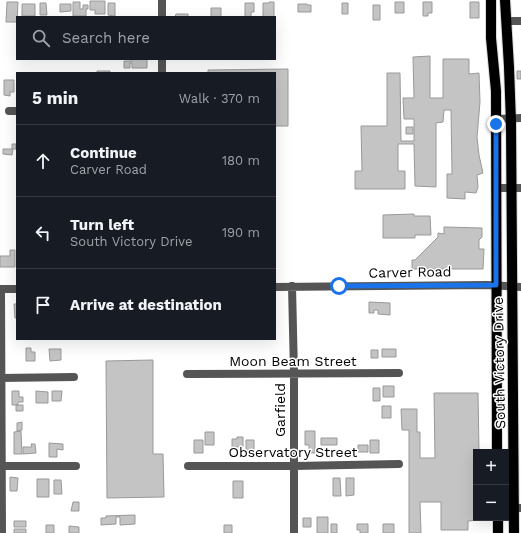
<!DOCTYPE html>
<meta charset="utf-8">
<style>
:root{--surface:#171b24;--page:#242831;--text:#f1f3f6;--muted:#9ea1a6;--line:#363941}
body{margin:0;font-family:"Work Sans",sans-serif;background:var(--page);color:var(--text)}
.controls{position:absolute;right:12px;bottom:12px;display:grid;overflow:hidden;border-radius:0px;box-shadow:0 4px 16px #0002}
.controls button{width:36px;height:36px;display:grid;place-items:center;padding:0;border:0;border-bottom:1px solid var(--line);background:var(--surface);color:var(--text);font:20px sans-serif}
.stop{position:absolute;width:12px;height:12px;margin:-9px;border:3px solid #1a73e8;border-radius:50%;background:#fff}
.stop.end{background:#1a73e8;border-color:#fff;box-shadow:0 1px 4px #0008}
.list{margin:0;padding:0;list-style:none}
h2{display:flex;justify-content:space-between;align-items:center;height:52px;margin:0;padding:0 16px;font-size:17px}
h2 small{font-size:13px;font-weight:400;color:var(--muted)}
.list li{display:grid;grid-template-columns:26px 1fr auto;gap:12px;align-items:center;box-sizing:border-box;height:72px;padding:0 16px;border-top:1px solid var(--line)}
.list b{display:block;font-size:15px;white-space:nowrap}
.list p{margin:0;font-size:13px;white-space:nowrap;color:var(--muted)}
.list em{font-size:13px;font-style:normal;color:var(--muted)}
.icon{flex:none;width:22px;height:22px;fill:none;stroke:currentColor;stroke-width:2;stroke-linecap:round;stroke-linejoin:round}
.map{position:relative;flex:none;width:521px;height:533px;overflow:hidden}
.search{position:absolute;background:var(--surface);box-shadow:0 4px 16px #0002;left:16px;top:16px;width:260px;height:44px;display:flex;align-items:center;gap:10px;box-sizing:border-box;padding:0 14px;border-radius:0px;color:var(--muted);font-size:15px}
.panel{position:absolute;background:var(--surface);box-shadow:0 4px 16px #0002;left:16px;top:72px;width:260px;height:268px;border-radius:0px}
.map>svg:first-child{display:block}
</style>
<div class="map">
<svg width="521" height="533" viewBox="0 0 521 533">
<rect width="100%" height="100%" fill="#fff"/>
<path fill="#c4c4c4" stroke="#999" d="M90,1H105V14H95V10H90Z
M7,2H18L17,22H6Z
M73,2H80V9H83V5H88V9H86V16H73Z
M269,2H274V17H263V3H269Z
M395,2H404V13H395Z
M423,2H432V13H428V16H423Z
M470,2H479V18H470Z
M40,3H46L47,15H40Z
M108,3H115V16L108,15Z
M245,3H254V12H251V17H245Z
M342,3H348V14H342Z
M22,4H35V16H22Z
M60,4H71V11L60,12Z
M298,4H307V5H311V12H298Z
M373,5H380V20H373Z
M211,8H221V17H211Z
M176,14H188V17H175Z
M430,56V98H443V59H469V74L479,73L480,102L477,137L479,155L483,173L477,175L478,187L476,193L465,192V199L447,198V174H452L451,110H444L443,122L436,123V187L415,186L414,144H398V171H405V189H355V171H362L361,126H387V73H400L401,141H414V119H404L403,98H414L413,57Z
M132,59H147V68H132V63H130V68H124V61H132Z
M288,69V126H275V73H208V70Z
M97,71H110V73H97Z
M517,71H521V79H517Z
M4,80H14V92H10V96L4,95Z
M406,127H413V134H406Z
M12,144H16V149H13L12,155L3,154V149H12Z
M414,214V216H430L431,235H415V238H383V215Z
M444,227L482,228V237L479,240V249H484L483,269H412V260H415L438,237V233L444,234Z
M10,250H15V267H0V256H10Z
M369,302L390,303V315L378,314V310H374V313H369Z
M14,304H17V323V318H15Z
M26,348H31V352H35V361H26Z
M49,349H61V360L50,361Z
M382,349H396V357H382Z
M371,350H378V358H371Z
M153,360V454H163L164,497L107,498L106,361Z
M383,386H394V397H383Z
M373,388H380V401H373Z
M12,391H19V397H23V402H18V405H12Z
M36,391L48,392V403H36Z
M52,391H62L61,401H52Z
M434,393H478L479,452H476V518H480V520L468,521V530H441V502H420L421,533H409V430H402L401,409H417V432H420V458H435Z
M16,405H23V411H16Z
M382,406H391V418H382Z
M22,422V430L17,431V423Z
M21,431L22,454H14V432Z
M305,431H315V453H309V445H305Z
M205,432H214V445H205Z
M237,437H243V447H232V439H237Z
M321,438H337V445H321Z
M194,440H203V453H194Z
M246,440H254V450H246Z
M370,440H379V453H370Z
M49,443L63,444V450L57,449V457H49Z
M31,444H35L36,453L23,454V447H32Z
M358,445H368V452H358Z
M10,477L18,478L17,491H10Z
M333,478H340L341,496H333Z
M346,478H354V495L346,496Z
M37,479H49V497H37Z
M54,480H61L62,494H54Z
M233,481H243V498H233Z
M73,502H79V511H71Z
M135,515V524L120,525V517H116V524L101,525V518H106V516Z
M317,517H328V533H317Z
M303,518H311V527H303Z
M14,521H26V527H14Z
M331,524H337V533H331Z
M357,524H368V533H360V530H357Z
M383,524H394V533H383Z
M46,525H54V533H46Z
M224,525H232V533H224Z
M69,526L79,527V533H69Z
M14,529H26V533H14Z"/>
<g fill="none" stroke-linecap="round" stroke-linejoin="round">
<g stroke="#dbdbdb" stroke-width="12">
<path id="major" d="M491,0V38L496,91L497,452
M505,0L509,67L511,123L514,533
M498,518V533"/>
</g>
<path stroke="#555" stroke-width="8" d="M162,0V17
M506,21H521
M162,59V73
M9,111H17
M496,119L521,118
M496,188H521
M292,286L294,373V533
M275,287L488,285L521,287
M0,289H17
M1,289L2,533
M187,374L399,373
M0,378L74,377
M0,466H76
M188,466H294L399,464
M506,508H521"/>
<use href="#major" stroke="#000" stroke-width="10"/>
</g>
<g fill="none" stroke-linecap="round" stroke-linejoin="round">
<path stroke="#1a73e8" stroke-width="5" d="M339,286L496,285V124"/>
</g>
<g text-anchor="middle" stroke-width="3" stroke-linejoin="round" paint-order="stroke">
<g font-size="14" fill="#000" stroke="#fff">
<text transform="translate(410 272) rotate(-1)" y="5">Carver Road</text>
<text x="293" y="366">Moon Beam Street</text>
<text transform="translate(499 363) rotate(-91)" y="5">South Victory Drive</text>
<text transform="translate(280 410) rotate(-90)" y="5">Garfield</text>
<text x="293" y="457">Observatory Street</text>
</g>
</g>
</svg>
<div class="controls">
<button>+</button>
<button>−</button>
</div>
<div class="stop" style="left:339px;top:286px"></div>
<div class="stop end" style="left:496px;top:124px"></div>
<div class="search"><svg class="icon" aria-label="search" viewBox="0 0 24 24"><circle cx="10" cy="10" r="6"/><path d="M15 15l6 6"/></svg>Search here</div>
<section class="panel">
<h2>5 min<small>Walk · 370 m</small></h2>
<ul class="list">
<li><svg class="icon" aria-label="ahead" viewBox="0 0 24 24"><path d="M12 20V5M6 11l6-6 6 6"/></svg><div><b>Continue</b><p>Carver Road</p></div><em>180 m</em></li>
<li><svg class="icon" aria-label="left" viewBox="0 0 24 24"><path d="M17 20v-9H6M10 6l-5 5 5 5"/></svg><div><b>Turn left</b><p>South Victory Drive</p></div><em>190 m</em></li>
<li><svg class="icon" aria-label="arrive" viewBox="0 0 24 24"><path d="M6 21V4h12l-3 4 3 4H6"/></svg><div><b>Arrive at destination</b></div></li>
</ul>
</section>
</div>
